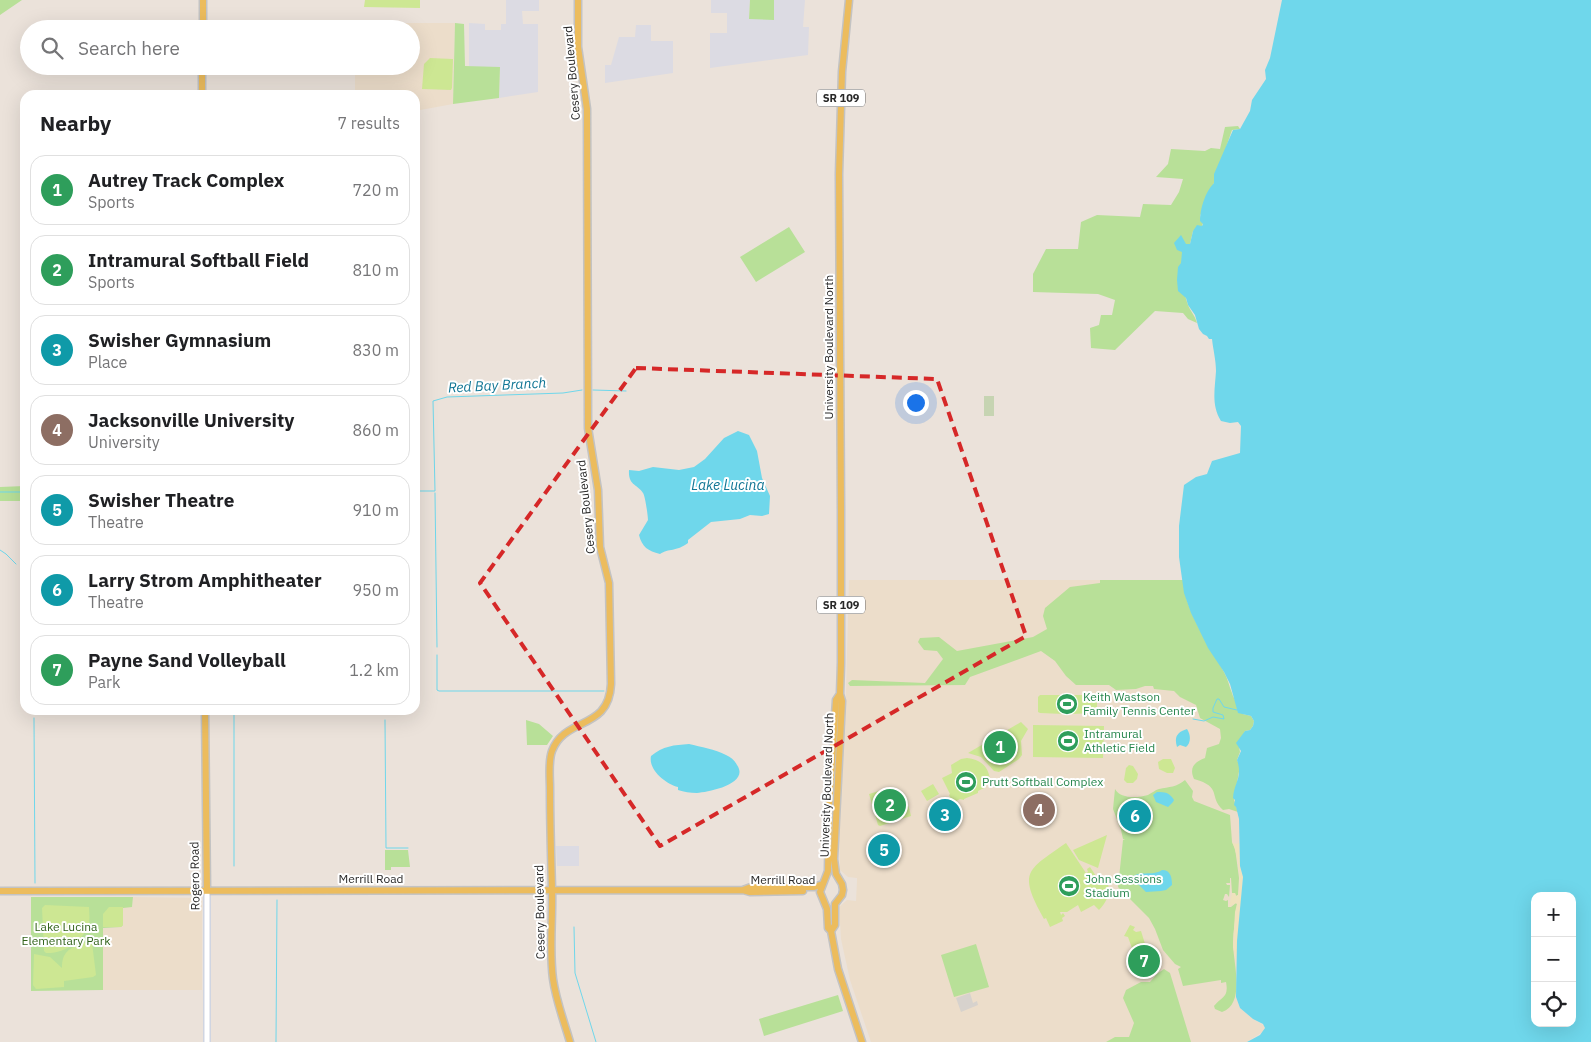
<!DOCTYPE html>
<meta charset="utf-8">
<style>
:root{--surface:#fff;--page:#f2f2f2;--text:#202124;--muted:#757577;--line:#e0e0e0;--accent:#3d73f5}
body{margin:0;font-family:"IBM Plex Sans",sans-serif;background:var(--page);color:var(--text)}
.controls{position:absolute;right:15px;bottom:15px;display:grid;overflow:hidden;border-radius:10px;box-shadow:0 5px 20px #0002}
.controls button{width:45px;height:45px;display:grid;place-items:center;padding:0;border:0;border-bottom:1px solid var(--line);background:var(--surface);color:var(--text);font:25px sans-serif}
.you{position:absolute;left:915px;top:402px;width:18px;height:18px;margin:-12px;border:4px solid #fff;border-radius:50%;background:#1a73e8;box-shadow:0 0 0 8px #1a73e833}
.badge{display:grid;place-items:center;width:32px;height:32px;border-radius:50%;background:var(--accent);color:#fff;font-size:16px;font-weight:700}
.pin{position:absolute;translate:-50% -50%;border:2px solid #fff;box-shadow:0 1px 5px #0006}
.list{margin:0;padding:0;list-style:none}
h2{display:flex;justify-content:space-between;align-items:center;height:65px;margin:0;padding:0 20px;font-size:21px}
h2 small{font-size:16px;font-weight:400;color:var(--muted)}
.list li{display:grid;grid-template-columns:32px 1fr auto;gap:15px;align-items:center;box-sizing:border-box;height:70px;margin:0 10px 10px;padding:0 10px;border:1px solid var(--line);border-radius:15px}
.list b{display:block;font-size:19px;white-space:nowrap}
.list p{margin:0;font-size:16px;white-space:nowrap;color:var(--muted)}
.list em{font-size:16px;font-style:normal;color:var(--muted)}
.icon{flex:none;width:28px;height:28px;fill:none;stroke:currentColor;stroke-width:2;stroke-linecap:round;stroke-linejoin:round}
.map{position:relative;flex:none;width:1591px;height:1042px;overflow:hidden}
.search{position:absolute;background:var(--surface);box-shadow:0 5px 20px #0002;left:20px;top:20px;width:400px;height:55px;display:flex;align-items:center;gap:12px;box-sizing:border-box;padding:0 18px;border-radius:28px;color:var(--muted);font-size:19px}
.panel{position:absolute;background:var(--surface);box-shadow:0 5px 20px #0002;left:20px;top:90px;width:400px;height:625px;border-radius:15px}
.map>svg:first-child{display:block}
</style>
<div class="map">
<svg width="1591" height="1042" viewBox="0 0 1591 1042">
<rect width="100%" height="100%" fill="#ebe2da"/>
<path fill="#dcdbe3" d="M506,0H539V11H522L523,24H538V92L499,98L500,67H469V23L485,24V30H501V24H506Z
M695,0H750L749,19H774V0H805L803,27H809L808,55L710,68V33H727V13H711V0Z
M636,25H651V41H673V73L605,83V65H611L619,37H635Z
M556,846H579V866H557Z"/>
<path fill="#ecddca" d="M356,23H455L453,104L415,111V95H355V66H411V29H356Z
M849,580H1183L1184,593L1191,613L1224,672L1238,713L1236,807L1239,819L1240,866L1237,941L1236,997L1240,1008L1253,1019L1265,1026L1264,1031L1247,1042H871L850,980L841,939L840,922L839,907L847,900L856,901L857,881V878L848,877L840,870L839,840L846,692Z
M133,897L202,898V990H103V927H121L123,907H132Z"/>
<path fill="#b8e098" d="M0,0H22L0,15Z
M750,0H774V20L749,19Z
M455,23L464,24L465,66L500,67L499,98L453,104Z
M1238,126L1240,129L1232,130L1214,183L1200,216L1203,223L1202,226L1193,231L1190,244H1186C1179,258 1182,287 1187,302C1189,310 1195,315 1197,323L1188,319L1183,313L1155,311L1115,350L1091,348L1090,328L1099,325L1101,315H1112L1115,300L1098,294L1033,292V274L1046,249H1078L1081,222L1097,215L1140,217L1143,204L1171,205L1179,192L1183,179L1156,177L1168,164L1171,149L1205,151L1211,148L1220,149L1225,127Z
M789,227L805,252L756,282L740,257Z
M25,486V501H0V487Z
M1100,580H1183C1186,614 1208,642 1224,672C1228,679 1229,686 1232,693C1234,700 1240,707 1243,714L1251,716L1254,721L1253,726L1250,730L1245,731L1239,746L1240,752L1237,760L1240,766L1234,800L1238,812L1229,809L1223,810C1208,796 1223,787 1194,779C1189,768 1194,762 1205,758L1207,748L1219,744L1221,738L1220,729L1200,718L1196,705L1180,697L1174,691L1154,689L1153,686H1145L1136,689L1116,690L1109,685H1076L1066,676L1055,661L1041,651L970,677L965,685L850,686L848,683L852,680L925,683L943,659L937,651L924,650L918,642L920,638L939,637L957,651L1033,637L1047,629L1043,616L1045,608L1070,587L1100,583Z
M526,720L539,724L553,736L547,745H527Z
M1185,780L1193,791L1192,797L1194,801L1230,815L1232,842L1235,848L1239,878L1238,895L1236,896L1235,893H1232L1231,878H1230V883H1226L1227,885H1230L1229,897L1227,894H1225L1223,900L1226,901L1228,900V907H1231L1236,903L1237,904C1236,917 1233,930 1233,943C1233,962 1246,1004 1222,1012L1215,1009L1214,1006C1222,996 1229,998 1226,982L1221,983V980L1183,986L1178,969L1181,967L1175,964L1163,950L1155,929L1149,918L1118,887L1123,840L1125,839H1123L1121,830L1113,809L1115,789C1120,799 1138,798 1148,795C1152,793 1155,790 1159,789C1169,787 1177,787 1185,780Z
M385,850H408L410,867H391V870H385Z
M31,897H133L132,907L123,908V925L121,927L103,928V990L31,991Z
M976,944L989,987L954,997L941,955Z
M1164,969L1170,973L1191,1042H1106L1115,1037H1129L1134,1023L1123,998L1126,990L1141,982H1150L1157,974Z
M838,995L843,1011L764,1036L759,1019Z"/>
<path fill="#efe2bd" d="M1232,842L1236,844L1239,843L1240,866L1243,877L1236,961L1233,947L1235,912L1237,904L1236,903L1229,907L1232,893H1235L1236,896L1238,895C1242,882 1238,854 1232,842Z"/>
<path fill="#c6d4b2" d="M984,396H994V416H984Z"/>
<path fill="#cde793" d="M365,0H420V8L364,7Z
M430,58L453,59L452,88L451,90L422,89L424,64Z
M1040,695H1064L1069,697L1071,695H1095L1097,696V711L1095,713L1071,714L1066,712L1064,714L1040,713L1038,712V697Z
M1021,722L1028,729L1021,741L1022,755L1019,759L999,772L994,771L981,757L968,753Z
M1033,725L1104,726L1103,758L1033,757Z
M967,758C980,759 988,766 990,779L984,786V788L978,791V793L964,799V800L960,799L953,803L949,795L950,794L942,778L952,773L951,765L961,759Z
M1163,759H1171L1175,768L1173,773H1167L1159,769L1158,762Z
M1129,765L1133,766L1138,774L1137,779L1133,783H1127L1124,780L1126,768Z
M933,784L939,794L927,801L921,791Z
M882,790C899,791 908,798 911,816L880,826L878,825L869,794Z
M1107,835L1098,868L1079,860L1073,850Z
M1066,843L1086,873L1088,872L1087,869L1090,867L1098,879L1106,877C1111,890 1109,900 1099,910L1094,905L1081,912L1078,905L1067,912H1060L1061,915L1063,913L1065,916L1062,918L1063,921L1050,927L1046,918L1044,919C1018,872 1026,871 1066,843Z
M45,905L89,907C89,912 90,918 89,923C84,941 64,954 46,953L44,951L42,908Z
M109,907H123V925L121,927H103V914Z
M1130,925L1135,927L1133,930L1136,932L1141,931L1146,947L1133,951L1128,937L1124,936Z
M84,943H92L96,975L93,977L64,981V987L36,989L33,985L34,954L50,957L62,968C62,952 69,948 84,943Z
M1147,949L1155,970L1140,975L1133,954Z"/>
<path fill="#d7d2cd" d="M970,993L973,1003L977,1001L978,1005L961,1012L956,998Z"/>
<path fill="#6fd7eb" fill-rule="evenodd" d="M1282,0H1591V1042H1247L1260,1035L1265,1028L1263,1024L1253,1019L1240,1008L1236,997L1237,941L1243,877L1240,866L1239,819L1236,807L1234,805L1235,800L1233,798C1234,783 1243,777 1237,760L1241,751L1236,743L1245,731L1250,730L1253,726L1254,721L1251,716L1238,713L1230,684L1224,672L1208,648L1191,613L1184,593L1179,557V526L1184,485L1196,477L1207,474L1212,461L1240,453L1241,426L1238,422L1230,423L1221,421C1211,405 1215,389 1216,371C1216,360 1213,349 1212,339H1209L1207,336L1203,334L1199,329L1195,315L1188,305L1186,298L1178,291L1177,280L1178,267L1181,263L1182,252L1177,250L1174,243L1181,235L1186,244H1190L1193,231L1197,225L1202,226L1203,224L1200,221C1200,209 1205,192 1214,183V174L1233,130L1240,129L1250,111L1252,100L1266,79L1265,70L1270,58ZM1535,896H1572V1023H1535Z
M738,431L749,435L757,451L762,478L770,496L769,514L762,516L750,515L740,519L711,522L688,540V543C676,552 669,548 660,554C648,551 642,547 639,535L648,520C648,516 645,495 643,493C638,484 628,486 629,470L639,471L653,467L679,470L694,467L705,459L724,438Z
M1187,729C1191,735 1191,743 1186,747L1180,745L1177,747C1174,737 1177,732 1187,729Z
M689,744C701,747 715,749 726,755C731,757 735,761 737,765C750,784 709,792 697,793C690,793 684,792 678,790V787C666,784 648,770 651,756C663,746 674,745 689,744Z
M1157,792C1165,792 1169,792 1174,800L1173,802L1168,807L1156,802L1153,795Z
M1162,870C1171,870 1172,878 1172,885L1166,890L1161,891L1146,892L1139,885L1130,882V879C1139,869 1152,877 1162,870Z"/>
<g fill="none" stroke-linecap="round" stroke-linejoin="round">
<path stroke="#6fd7eb" stroke-width="1" d="M356,95V91
M593,390L626,391
M415,491H435L433,401L447,397L563,393L582,390
M0,492H25
M435,493L437,647
M0,550L6,554L16,564
M21,569L25,573
M437,655V690L439,691H604
M385,710V713
M34,718L35,883
M1193,719L1204,721L1213,717L1224,719L1223,715L1213,712V708L1217,699H1219L1224,707L1237,710
M385,720L386,848H408
M234,866V715
M574,927L575,973L596,1042
M276,1042L277,900"/>
<g stroke="#d0d5e1" stroke-width="8">
<path id="minor" d="M207,891V1042"/>
</g>
<g stroke="#c3c3c3" stroke-width="9">
<path id="major" d="M203,29V0
M202,95V66
M840,694L836,700L829,806L828,871L820,892L827,909L828,928L831,931L838,969L862,1042
M205,710L207,891
M743,890L750,892L803,891
M0,891L743,890L751,887H814L823,884
M831,931L835,925V904L842,895L843,890L842,884L836,874L834,859L842,701L840,694L841,663V510L839,174L842,72L849,0
M570,1042C564,1021 556,1001 553,979C549,949 553,918 552,888C551,855 550,822 550,789C550,777 548,762 552,751C565,716 609,731 611,684L609,583L600,547L598,490L588,428L587,109L578,47V0"/>
</g>
<use href="#minor" stroke="#fff" stroke-width="5"/>
<use href="#major" stroke="#ecbc5d" stroke-width="6"/>
</g>
<path fill="none" stroke="#d62828" stroke-width="4" stroke-dasharray="10 6" stroke-linejoin="round" d="M636,368L937,379L1026,636L660,846L480,583Z"/>
<defs>
<g id="stadium-disc" transform="scale(1.125)"><circle r="9.5" fill="#2e9e5b" stroke="#fff"/><path d="M0-5a6.5 5 0 1 0 0 10a6.5 5 0 1 0 0-10ZM-3.5-1.8h7v3.6h-7Z" fill="#fff"/></g>
</defs>
<g fill-rule="evenodd">
<use href="#stadium-disc" x="1067" y="704"/>
<use href="#stadium-disc" x="1068" y="741"/>
<use href="#stadium-disc" x="966" y="782"/>
<use href="#stadium-disc" x="1069" y="886"/>
</g>
<g text-anchor="middle" stroke-width="4" stroke-linejoin="round" paint-order="stroke">
<g fill="#fff" stroke="#686868" stroke-width="1">
<rect x="817" y="89.5" width="48" height="17" rx="4"/>
<rect x="817" y="596.5" width="48" height="17" rx="4"/>
</g>
<g font-size="11" font-weight="bold" fill="#282828">
<text x="841" y="102">SR 109</text>
<text x="841" y="609">SR 109</text>
</g>
<g font-size="12" fill="#282828" stroke="#fff">
<text transform="translate(572 73) rotate(-95)" y="4">Cesery Boulevard</text>
<text transform="translate(829 347) rotate(-90)" y="4">University Boulevard North</text>
<text transform="translate(586 507) rotate(-96)" y="4">Cesery Boulevard</text>
<text transform="translate(827 785) rotate(-88)" y="4">University Boulevard North</text>
<text transform="translate(195 876) rotate(-91)" y="4">Rogero Road</text>
<text x="371" y="883">Merrill Road</text>
<text x="783" y="884">Merrill Road</text>
<text transform="translate(540 912) rotate(-91)" y="4">Cesery Boulevard</text>
</g>
<g font-size="12" fill="#27864d" stroke="#fff" text-anchor="start">
<text x="1083" y="701">Keith Wastson<tspan x="1083" dy="14">Family Tennis Center</tspan></text>
<text x="1084" y="738">Intramural<tspan x="1084" dy="14">Athletic Field</tspan></text>
<text x="982" y="786">Prutt Softball Complex</text>
<text x="1085" y="883">John Sessions<tspan x="1085" dy="14">Stadium</tspan></text>
</g>
<g font-size="12" fill="#32631b" stroke="#fff">
<text x="66" y="931">Lake Lucina<tspan x="66" dy="14">Elementary Park</tspan></text>
</g>
<g font-size="14" font-style="italic" fill="#107594" stroke="#fff">
<text transform="translate(497 385) rotate(-3)" y="5">Red Bay Branch</text>
<text x="728" y="490">Lake Lucina</text>
</g>
</g>
</svg>
<div class="controls">
<button>+</button>
<button>−</button>
<button><svg class="icon" aria-label="locate" viewBox="0 0 24 24"><circle cx="12" cy="12" r="6"/><path d="M12 2v4M12 18v4M2 12h4M18 12h4"/></svg></button>
</div>
<div class="you"></div>
<div class="pin badge" style="left:1000px;top:747px;background:#2e9e5b">1</div>
<div class="pin badge" style="left:890px;top:805px;background:#2e9e5b">2</div>
<div class="pin badge" style="left:945px;top:815px;background:#0f9aa8">3</div>
<div class="pin badge" style="left:1039px;top:810px;background:#8d6e63">4</div>
<div class="pin badge" style="left:884px;top:850px;background:#0f9aa8">5</div>
<div class="pin badge" style="left:1135px;top:816px;background:#0f9aa8">6</div>
<div class="pin badge" style="left:1144px;top:961px;background:#2e9e5b">7</div>
<div class="search"><svg class="icon" aria-label="search" viewBox="0 0 24 24"><circle cx="10" cy="10" r="6"/><path d="M15 15l6 6"/></svg>Search here</div>
<section class="panel">
<h2>Nearby<small>7 results</small></h2>
<ul class="list">
<li><span class="badge" style="background:#2e9e5b">1</span><div><b>Autrey Track Complex</b><p>Sports</p></div><em>720 m</em></li>
<li><span class="badge" style="background:#2e9e5b">2</span><div><b>Intramural Softball Field</b><p>Sports</p></div><em>810 m</em></li>
<li><span class="badge" style="background:#0f9aa8">3</span><div><b>Swisher Gymnasium</b><p>Place</p></div><em>830 m</em></li>
<li><span class="badge" style="background:#8d6e63">4</span><div><b>Jacksonville University</b><p>University</p></div><em>860 m</em></li>
<li><span class="badge" style="background:#0f9aa8">5</span><div><b>Swisher Theatre</b><p>Theatre</p></div><em>910 m</em></li>
<li><span class="badge" style="background:#0f9aa8">6</span><div><b>Larry Strom Amphitheater</b><p>Theatre</p></div><em>950 m</em></li>
<li><span class="badge" style="background:#2e9e5b">7</span><div><b>Payne Sand Volleyball</b><p>Park</p></div><em>1.2 km</em></li>
</ul>
</section>
</div>
